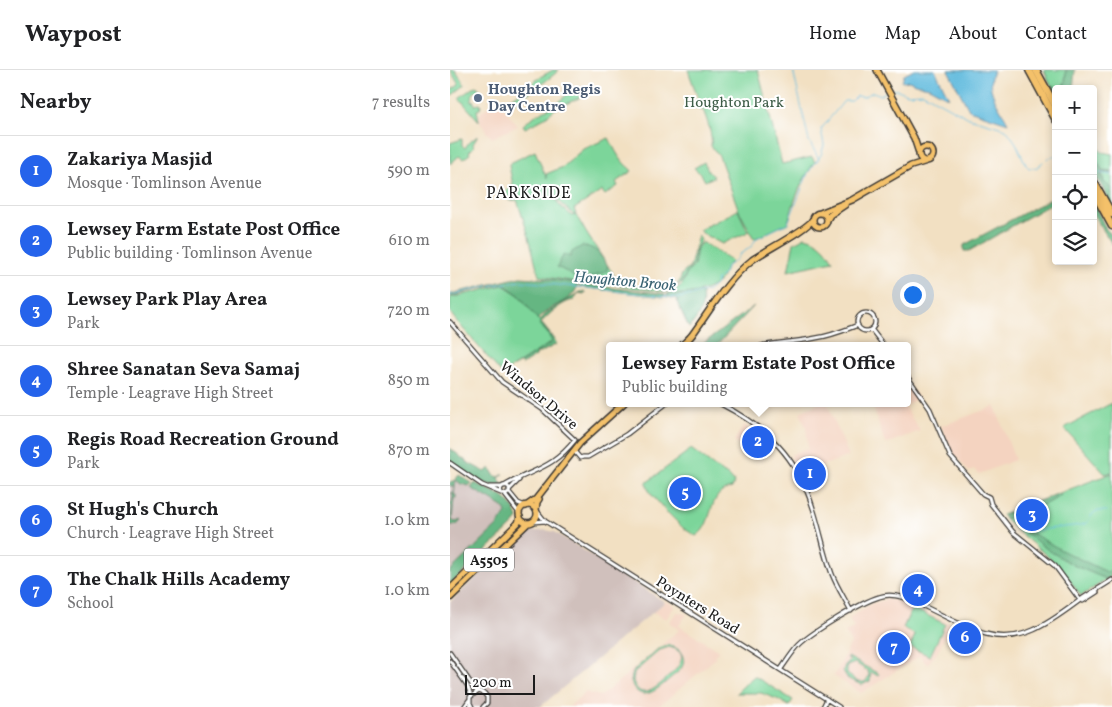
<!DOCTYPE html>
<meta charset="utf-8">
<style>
:root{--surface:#fff;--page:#f2f2f2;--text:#202124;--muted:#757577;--line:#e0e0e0;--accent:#2563eb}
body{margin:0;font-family:Vollkorn,serif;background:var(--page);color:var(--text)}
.controls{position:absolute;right:15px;top:15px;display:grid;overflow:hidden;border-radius:5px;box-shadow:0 2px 8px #0003}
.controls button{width:45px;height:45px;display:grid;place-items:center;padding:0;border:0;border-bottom:1px solid var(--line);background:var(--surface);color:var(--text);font:25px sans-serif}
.scale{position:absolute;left:15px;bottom:12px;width:70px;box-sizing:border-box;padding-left:5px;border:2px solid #1c1c1c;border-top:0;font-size:14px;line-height:18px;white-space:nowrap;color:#1c1c1c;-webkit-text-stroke:4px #fff;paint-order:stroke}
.you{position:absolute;left:462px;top:224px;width:18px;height:18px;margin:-12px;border:4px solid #fff;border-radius:50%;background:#1a73e8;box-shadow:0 0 0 8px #1a73e833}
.badge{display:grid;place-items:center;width:32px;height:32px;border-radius:50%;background:var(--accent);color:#fff;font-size:16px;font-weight:700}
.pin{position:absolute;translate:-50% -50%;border:2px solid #fff;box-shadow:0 1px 5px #0006}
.popup{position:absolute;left:156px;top:272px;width:305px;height:65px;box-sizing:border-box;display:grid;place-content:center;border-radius:5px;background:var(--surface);filter:drop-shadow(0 1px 4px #0005);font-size:16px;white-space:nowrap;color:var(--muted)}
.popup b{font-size:19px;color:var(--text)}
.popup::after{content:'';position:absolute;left:50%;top:100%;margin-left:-10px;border:10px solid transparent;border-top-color:var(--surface)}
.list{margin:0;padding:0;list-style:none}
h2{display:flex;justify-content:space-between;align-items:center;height:65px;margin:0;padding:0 20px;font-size:21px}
h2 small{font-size:16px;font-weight:400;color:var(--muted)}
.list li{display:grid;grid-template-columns:32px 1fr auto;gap:15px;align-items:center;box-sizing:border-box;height:70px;padding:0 20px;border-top:1px solid var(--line)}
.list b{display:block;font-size:19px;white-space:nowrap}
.list p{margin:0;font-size:16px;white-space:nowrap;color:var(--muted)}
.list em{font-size:16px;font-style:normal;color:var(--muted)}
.icon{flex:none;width:28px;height:28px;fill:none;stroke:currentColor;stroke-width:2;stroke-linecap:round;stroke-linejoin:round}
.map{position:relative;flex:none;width:662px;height:637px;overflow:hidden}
header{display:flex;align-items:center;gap:30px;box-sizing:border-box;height:70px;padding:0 25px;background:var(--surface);border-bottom:1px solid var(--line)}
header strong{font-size:24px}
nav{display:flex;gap:28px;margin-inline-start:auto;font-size:18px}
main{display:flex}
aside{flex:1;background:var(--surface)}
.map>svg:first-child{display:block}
</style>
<header>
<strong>Waypost</strong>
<nav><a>Home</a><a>Map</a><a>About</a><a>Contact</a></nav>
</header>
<main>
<aside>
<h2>Nearby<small>7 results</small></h2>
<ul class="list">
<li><span class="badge">1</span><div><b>Zakariya Masjid</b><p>Mosque · Tomlinson Avenue</p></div><em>590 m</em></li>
<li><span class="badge">2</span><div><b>Lewsey Farm Estate Post Office</b><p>Public building · Tomlinson Avenue</p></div><em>610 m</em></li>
<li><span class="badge">3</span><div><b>Lewsey Park Play Area</b><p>Park</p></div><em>720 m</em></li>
<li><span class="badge">4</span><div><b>Shree Sanatan Seva Samaj</b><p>Temple · Leagrave High Street</p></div><em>850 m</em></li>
<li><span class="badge">5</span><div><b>Regis Road Recreation Ground</b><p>Park</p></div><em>870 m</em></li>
<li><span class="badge">6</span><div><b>St Hugh's Church</b><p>Church · Leagrave High Street</p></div><em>1.0 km</em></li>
<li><span class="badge">7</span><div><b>The Chalk Hills Academy</b><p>School</p></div><em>1.0 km</em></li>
</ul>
</aside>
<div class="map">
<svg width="662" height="637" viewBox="0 0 662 637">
<rect width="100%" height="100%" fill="#fff"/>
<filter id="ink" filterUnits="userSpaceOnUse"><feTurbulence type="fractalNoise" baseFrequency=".02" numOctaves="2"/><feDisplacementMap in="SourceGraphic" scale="10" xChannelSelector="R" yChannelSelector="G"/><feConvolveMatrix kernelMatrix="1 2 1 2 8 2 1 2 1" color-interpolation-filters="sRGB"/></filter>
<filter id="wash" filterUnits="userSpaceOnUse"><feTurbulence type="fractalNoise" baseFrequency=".0096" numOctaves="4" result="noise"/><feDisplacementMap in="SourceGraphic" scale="20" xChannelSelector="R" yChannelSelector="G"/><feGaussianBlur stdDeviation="1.12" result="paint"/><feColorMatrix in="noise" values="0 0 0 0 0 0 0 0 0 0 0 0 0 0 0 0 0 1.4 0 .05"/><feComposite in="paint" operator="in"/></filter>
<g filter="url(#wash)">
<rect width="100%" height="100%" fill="#f2e0c2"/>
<path fill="#f4d3c0" d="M49,32L68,56L42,68L36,62L35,57L31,55L29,44L37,37Z
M457,313L468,327L455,337L470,361L435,374L422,333H457Z
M370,333H377L399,386L369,397L367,396L363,398L364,400L351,404L340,386L346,382L358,379L356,357L350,342Z
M545,336L565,390L529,404L524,399L519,402L501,380L491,356Z
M294,355L316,371L304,385L284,371Z
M437,529L458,533L501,554L487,583L477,595L470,586L411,623L384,606L401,573L395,562L404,558L399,548L421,534Z
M217,531L225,536L216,549L203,542Z
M227,542L237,544L229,556L269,581L264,586L266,588L208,637H119L135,622L151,626L229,560L219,552Z"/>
<path fill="#d0c0bc" d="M5,409L53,433L58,442L50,457L0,506V413Z
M96,460L105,462L215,532L90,637H0V532L57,478L70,463Z"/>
<path fill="#7cd59a" stroke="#4c785b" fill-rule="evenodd" d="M0,0H5L15,15L0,27V21L9,15Z
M103,0H109C93,15 74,25 57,38L52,32L70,23L90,7Z
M238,0H308L332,94L362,87L365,92C352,109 343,132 338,153L304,169L289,141L269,86L261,76C263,67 257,49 253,40H249L250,34Z
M594,0H616L615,14L608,19L601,16Z
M25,16L28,17L31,23L27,20L22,25L23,28L20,31H23V30L25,35L30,34L31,35L30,39L27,40L29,51L9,28Z
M123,19L130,25L129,28L105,39L93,49L75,58L73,55L87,44L107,34Z
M28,66L23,74L24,77L19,82L20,84L13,89L9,86L0,94V73L12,69V75L15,78L19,72Z
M159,68C163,76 167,85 173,92C176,96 179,97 182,101L166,112L168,116L155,125L152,121L124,139L126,144L124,145L110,133L101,120L109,135L122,146L126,145L137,164L169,213L202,218L207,215H211L214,221L226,216L230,211L232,204L240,197L248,165L251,170L246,178L243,195L237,202L232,212L217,222L175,217L150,211L134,213L89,206L79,167L67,130L59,131L56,121L63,115L59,96L60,93L85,81L97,109L96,104L113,97L133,79Z
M643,73L652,82L662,84V102L654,101L653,103H662V119L654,113L651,99L643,85Z
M254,92L258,100L264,107L255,111L251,104L244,98Z
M288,140L298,162L272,174L255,165L249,160Z
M355,167C369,170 377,179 383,191L338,201L344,173Z
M252,172L282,191L276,197C271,223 238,225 217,224L232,215L237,203L244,196L247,178Z
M53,215L69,225L105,270L52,304L4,248L0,242V228Z
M662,333V402L655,404L614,358Z
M241,379L273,403L278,405L284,412L282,418C256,422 265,455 246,466L233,458L218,443L217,444C210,431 201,429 196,413Z
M662,403V506L631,526L610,497L564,458L552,445Z
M462,538L495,554L480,586L460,577L465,565L453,558Z
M217,575C230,576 239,589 230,600C226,604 220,608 215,613C204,622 189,633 181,612L182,604L185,599L209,578ZM219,577C243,583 227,599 217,608C207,617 190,633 183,611L184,604L187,600L210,580Z
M398,587L429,604L428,606L421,602L420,611L412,615L398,609L393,601L395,595L401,591L397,588ZM405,593L418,601L419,606L415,612H408L397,604V596Z
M304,606L343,630L339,636L327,629L311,623H286Z"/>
<path fill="#65b682" stroke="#40694f" d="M616,0H625L623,19H606V29L601,16L608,19L615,14Z
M643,85L653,101L662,102V103H651L654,112L662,119V136L643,100Z
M606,126V131L519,181H514V175Z
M643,131L656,159L662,165V174L643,144Z
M132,176C147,177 150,185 158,196L156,202L136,209L124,208L119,203L107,197L114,184L120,187L122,182Z
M70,207L100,209L128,213C126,232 98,234 88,250L69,225L53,214L27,219L0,227V224Z
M130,214L215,224L214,227L130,217Z
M129,222H135V224L128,223L124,230C114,231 98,244 91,253L107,274L90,283H87L86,286L72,295L70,293L102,272L98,264L89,254C92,241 119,231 129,222Z
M248,222L252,223C255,238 248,247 239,258L227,232L228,229L217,227V224L228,225Z
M304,236L266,276H250Z
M0,378L17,392L35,402L40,398L44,405L49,407L54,404L49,408L52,415C33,418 13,402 0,390Z
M9,405L22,413L19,416L11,414L6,410L4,425H6V428H4L2,451L7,452L10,450L11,451L7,455H0L2,437L0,433H2L3,423H1L3,422L4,416H0V412L5,410Z
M25,413C43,422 61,426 68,448L65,453L0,515V501L47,456L56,443L53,437L21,418Z
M608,423L611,425L602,431L556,449L554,446C558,442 595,429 603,426Z
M571,454L580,462L613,481L657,502L662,500V506L656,509L623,495L598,480L568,457Z"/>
<path fill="#5fbadd" stroke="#3e6b7c" d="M464,0H485L499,28L479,17L465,14L459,11L452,12L454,5Z
M498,0H544C533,18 550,36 558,53L519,40Z"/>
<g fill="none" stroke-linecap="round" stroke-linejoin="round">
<path stroke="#5fbadd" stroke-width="1" d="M343,0L359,71L369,89
M440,20H448L458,24L473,23L519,48L556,59L566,73L576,95L579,98H586L593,92
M597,89L606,85
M643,102L662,105
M0,225L37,216L71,211L228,228L242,225L258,221L266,214L267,209L274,204L276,197L286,190L290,184L300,178L307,168L338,153L358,103L371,85L374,75L371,59L394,31H402L407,26L413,27L423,22L431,25L436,21
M581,461L631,455L637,453L641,446L646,441H657"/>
</g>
</g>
<g filter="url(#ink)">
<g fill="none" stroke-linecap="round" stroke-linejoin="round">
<g stroke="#3c3935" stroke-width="5.5">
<path id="tertiary" d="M407 252a9 9 0 1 1 18 0a9 9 0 1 1-18 0Z
M0,252L52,312L92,339L125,370C102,399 83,399 54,416
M421,259L434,276
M311,276C330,272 348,272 366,268C381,266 395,260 408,255
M457,306L480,339L500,386L533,424L539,427L541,434L563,462L605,496L630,530
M269,333C316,357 347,386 363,438C370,459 374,482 382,504C387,517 395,529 401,541
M124,381L130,388L133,387
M133,387H138L177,364L217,333
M0,393L32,415L51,423
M50.5 420a4.5 4.5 0 1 1 9 0a4.5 4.5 0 1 1-9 0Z
M39,417H52
M59,420L69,410
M59,422L68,433L75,436
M55,425L69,443
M87,441L95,451L389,637
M83,452L95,451
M631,530L633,531L647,522
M0,583L27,622
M0,591L17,615L21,625
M331,599C336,592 341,584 347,577C358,564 412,532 429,527C437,524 444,525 452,527C481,537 507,556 536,564C574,575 604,549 633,528C642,522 652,517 662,510
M14,637L19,630
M22,637L20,633V627L29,621L34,623L37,627V633L33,637
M373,637L377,629"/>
</g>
<g stroke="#3c3935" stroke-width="8">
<path id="primary" d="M427,0L464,68L469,83
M469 84a7 7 0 1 1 14 0a7 7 0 1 1-14 0Z
M363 150a7 7 0 1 1 14 0a7 7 0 1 1-14 0Z
M370,143L402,130L461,96L477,91
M377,150L380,145L395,135
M231,276C235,272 239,269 242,265C261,239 277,210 302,190C314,181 358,159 362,150
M69 444a9 9 0 1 1 18 0a9 9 0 1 1-18 0Z
M76,436L86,429L130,373L174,333
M86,440L87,432L89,429
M0,519L68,453L70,447
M0,528L78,453"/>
</g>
<g stroke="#3c3935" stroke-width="9">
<path id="motorway" d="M579,0L606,50
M586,0L606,37
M643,110L662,144
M643,121L662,156"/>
</g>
<use href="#tertiary" stroke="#fff" stroke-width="3"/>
<use href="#primary" stroke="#f4c16b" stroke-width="5"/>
<use href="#motorway" stroke="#f4c16b" stroke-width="6"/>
</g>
</g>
<circle fill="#5c6f8a" stroke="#fff" stroke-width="2" cx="28" cy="28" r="5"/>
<g text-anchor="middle" stroke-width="4" stroke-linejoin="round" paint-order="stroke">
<rect fill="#fff" stroke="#606060" stroke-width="1" x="14" y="478.5" width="50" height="23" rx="4"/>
<g font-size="14" font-weight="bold" fill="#1c1c1c">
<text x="39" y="495">A5505</text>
</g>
<g font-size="15" font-weight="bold" fill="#4e5e75" stroke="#fff" text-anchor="start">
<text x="38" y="24">Houghton Regis<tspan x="38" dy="17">Day Centre</tspan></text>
</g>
<g font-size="15" fill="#3e5d48" stroke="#fff">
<text x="284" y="37">Houghton Park</text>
</g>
<g font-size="15" fill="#1c1c1c" stroke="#fff">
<text transform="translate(89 325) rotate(40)" y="5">Windsor Drive</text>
<text transform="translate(248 535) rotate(32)" y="5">Poynters Road</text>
</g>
<g font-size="16" letter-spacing="1" fill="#1c1c1c" stroke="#fff">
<text x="79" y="128">PARKSIDE</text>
</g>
<g font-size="16" font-style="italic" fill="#3a6373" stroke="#fff">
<text transform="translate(175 210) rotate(5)" y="6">Houghton Brook</text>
</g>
</g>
</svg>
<div class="controls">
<button>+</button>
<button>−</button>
<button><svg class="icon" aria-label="locate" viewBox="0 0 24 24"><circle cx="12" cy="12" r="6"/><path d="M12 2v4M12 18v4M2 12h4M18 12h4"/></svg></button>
<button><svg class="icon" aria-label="layers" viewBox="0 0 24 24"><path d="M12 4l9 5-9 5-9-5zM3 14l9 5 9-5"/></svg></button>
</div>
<div class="scale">200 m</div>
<div class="you"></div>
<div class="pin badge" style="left:360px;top:404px">1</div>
<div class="pin badge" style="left:308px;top:372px">2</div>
<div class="popup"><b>Lewsey Farm Estate Post Office</b>Public building</div>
<div class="pin badge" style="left:582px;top:445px">3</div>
<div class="pin badge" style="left:468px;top:520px">4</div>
<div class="pin badge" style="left:235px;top:423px">5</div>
<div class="pin badge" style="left:515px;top:568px">6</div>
<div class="pin badge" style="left:444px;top:578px">7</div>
</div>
</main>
